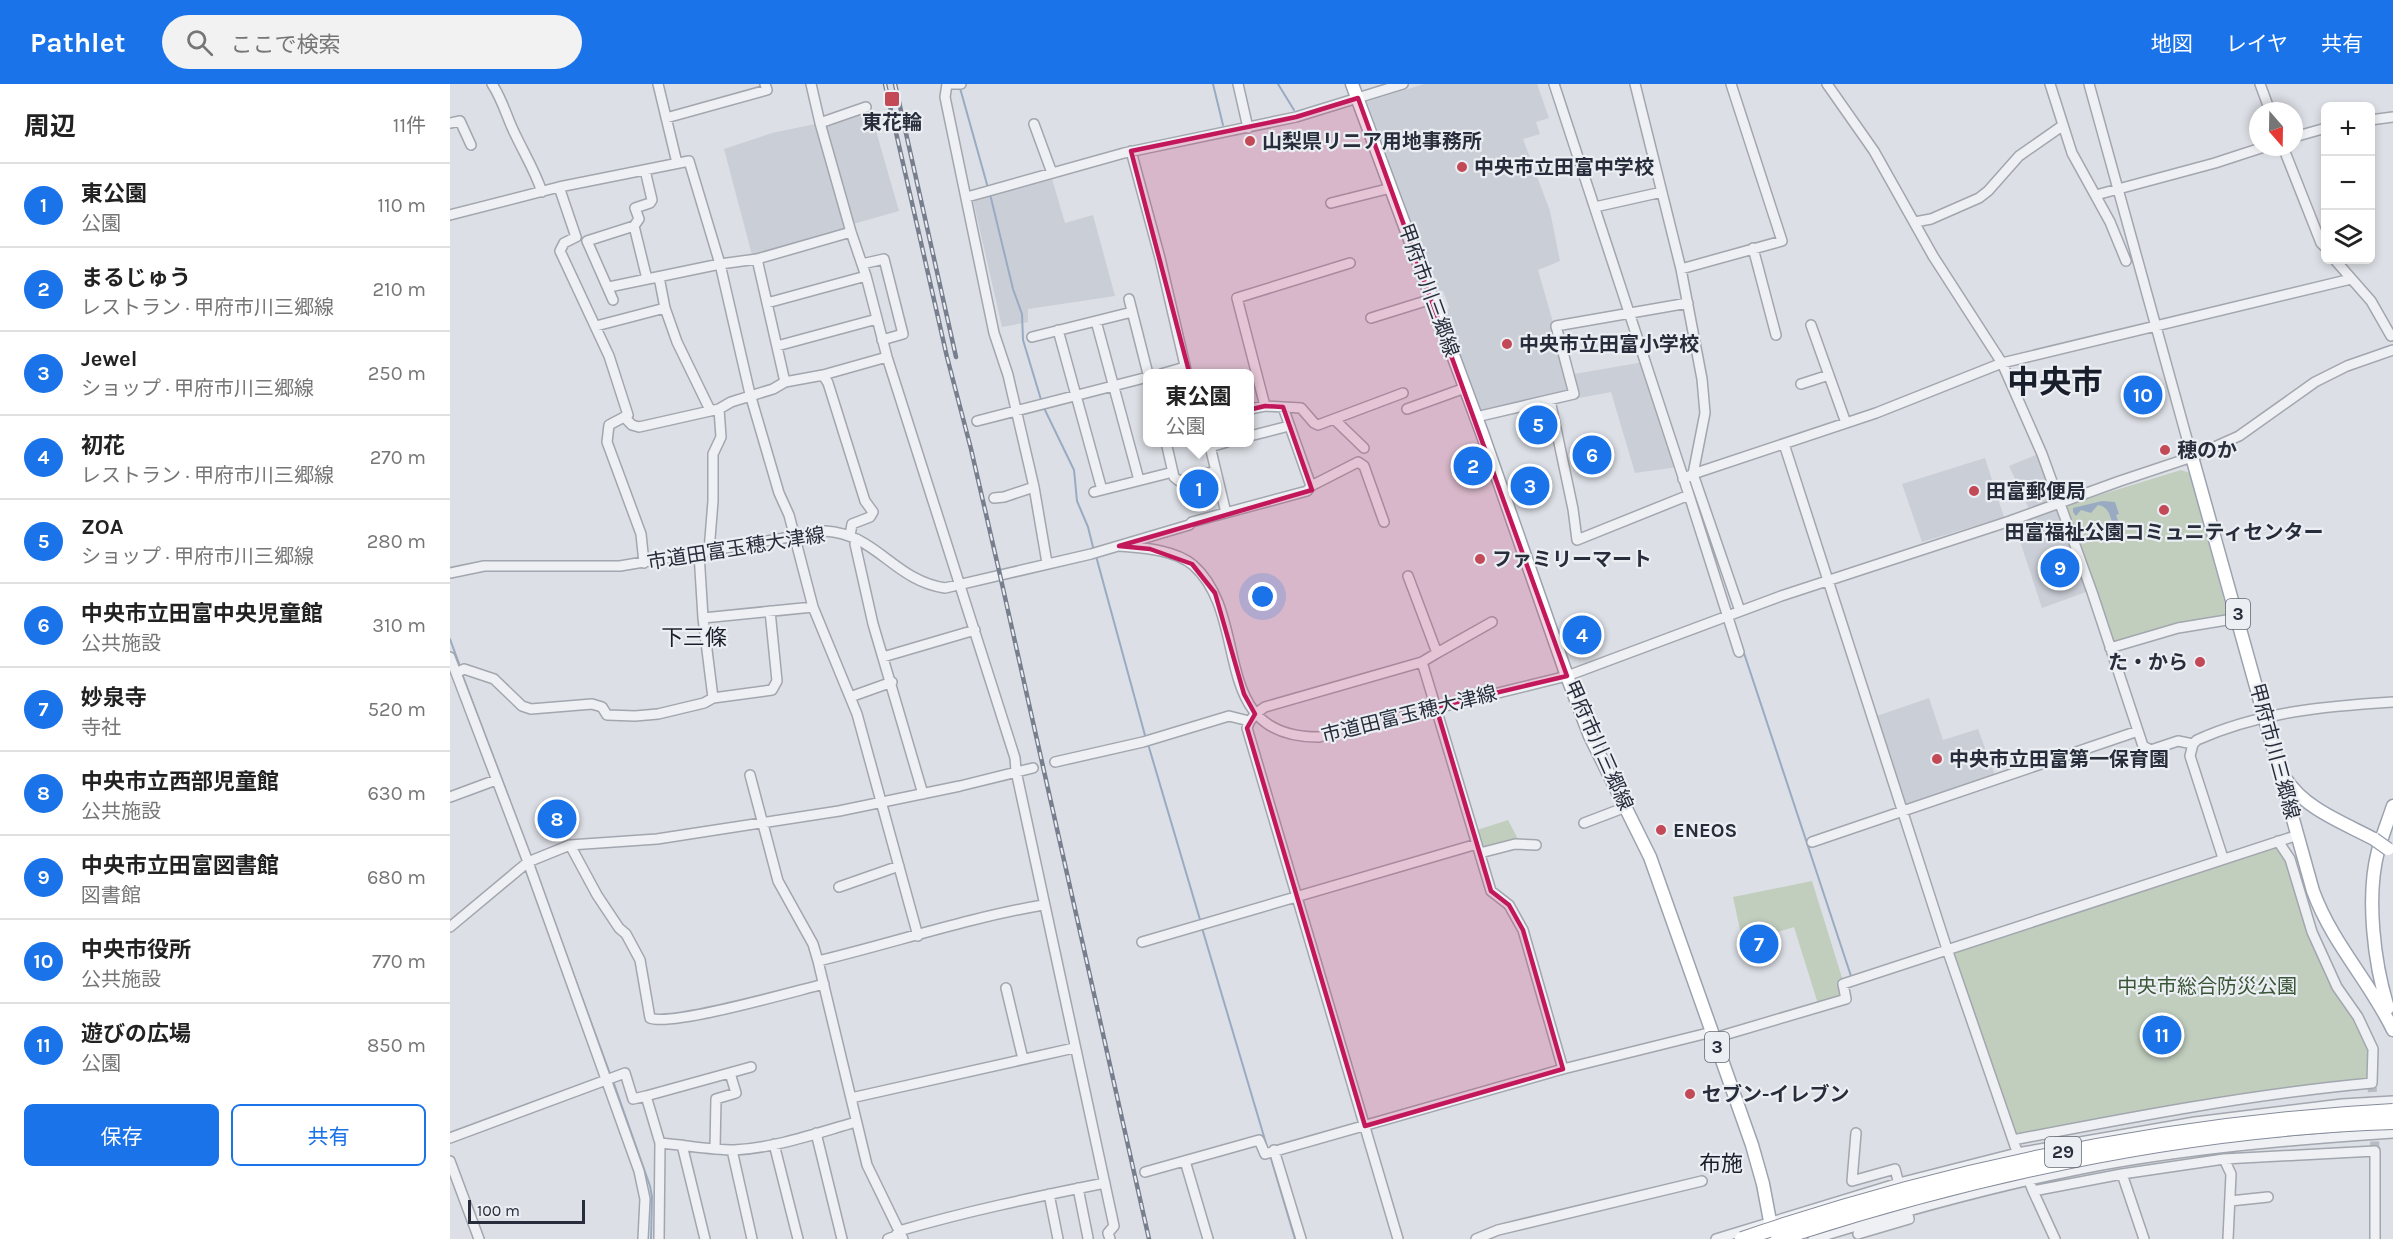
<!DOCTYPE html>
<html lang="ja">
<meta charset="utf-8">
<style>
:root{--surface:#fff;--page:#f2f2f2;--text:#222;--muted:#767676;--line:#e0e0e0;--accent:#1a73e8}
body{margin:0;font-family:Karla,"Noto Sans JP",sans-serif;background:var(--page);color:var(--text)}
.controls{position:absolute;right:18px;top:18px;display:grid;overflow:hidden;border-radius:9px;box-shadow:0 3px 9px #0003}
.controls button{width:54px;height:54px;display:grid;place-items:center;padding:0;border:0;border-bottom:2px solid var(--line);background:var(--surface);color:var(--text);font:30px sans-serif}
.compass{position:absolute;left:1799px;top:18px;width:54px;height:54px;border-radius:50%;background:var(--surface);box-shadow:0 3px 9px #0003;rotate:160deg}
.scale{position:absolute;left:18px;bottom:15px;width:117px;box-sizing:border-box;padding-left:6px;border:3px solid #272d3a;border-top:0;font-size:16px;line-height:21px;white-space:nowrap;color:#272d3a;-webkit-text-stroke:4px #ebeef3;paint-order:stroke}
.you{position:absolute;left:813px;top:513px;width:21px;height:21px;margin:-15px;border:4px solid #fff;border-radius:50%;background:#1a73e8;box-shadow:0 0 0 9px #1a73e833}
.badge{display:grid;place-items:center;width:39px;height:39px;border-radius:50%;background:var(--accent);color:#fff;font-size:20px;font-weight:700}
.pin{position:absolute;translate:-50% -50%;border:3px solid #fff;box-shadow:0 2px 6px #0006}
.popup{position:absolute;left:693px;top:285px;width:111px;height:78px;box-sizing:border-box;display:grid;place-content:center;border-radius:9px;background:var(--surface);filter:drop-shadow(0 2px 4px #0005);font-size:20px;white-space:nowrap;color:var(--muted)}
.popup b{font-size:22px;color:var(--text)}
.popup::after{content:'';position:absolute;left:50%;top:100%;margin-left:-12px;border:12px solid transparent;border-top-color:var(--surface)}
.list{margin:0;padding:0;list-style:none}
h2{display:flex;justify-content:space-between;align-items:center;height:78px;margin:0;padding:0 24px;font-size:26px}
h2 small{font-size:20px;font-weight:400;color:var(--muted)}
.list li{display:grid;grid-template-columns:39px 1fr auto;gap:18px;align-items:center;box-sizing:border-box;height:84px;padding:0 24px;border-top:2px solid var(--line)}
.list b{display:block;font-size:22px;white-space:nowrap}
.list p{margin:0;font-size:20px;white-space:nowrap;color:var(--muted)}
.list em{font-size:20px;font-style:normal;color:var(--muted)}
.actions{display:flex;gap:12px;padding:18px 24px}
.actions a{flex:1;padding:14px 0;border:2px solid var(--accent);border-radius:9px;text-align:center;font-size:21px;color:var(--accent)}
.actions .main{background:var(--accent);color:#fff}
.icon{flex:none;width:33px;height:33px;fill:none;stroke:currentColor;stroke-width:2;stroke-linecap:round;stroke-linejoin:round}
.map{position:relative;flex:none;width:1943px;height:1155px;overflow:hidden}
header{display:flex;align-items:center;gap:36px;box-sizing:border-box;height:84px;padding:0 30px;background:var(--accent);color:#fff}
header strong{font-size:28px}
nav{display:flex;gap:33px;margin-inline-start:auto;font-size:21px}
.search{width:420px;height:54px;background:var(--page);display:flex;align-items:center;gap:15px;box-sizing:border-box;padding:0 21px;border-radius:33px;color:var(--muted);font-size:22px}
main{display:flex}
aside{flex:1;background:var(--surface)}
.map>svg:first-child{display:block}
</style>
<header>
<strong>Pathlet</strong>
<div class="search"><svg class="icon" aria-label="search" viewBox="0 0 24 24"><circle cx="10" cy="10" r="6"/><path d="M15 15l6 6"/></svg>ここで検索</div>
<nav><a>地図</a><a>レイヤ</a><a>共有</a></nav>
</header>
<main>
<aside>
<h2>周辺<small>11件</small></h2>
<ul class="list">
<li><span class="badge">1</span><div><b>東公園</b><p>公園</p></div><em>110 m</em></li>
<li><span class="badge">2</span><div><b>まるじゅう</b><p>レストラン · 甲府市川三郷線</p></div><em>210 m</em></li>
<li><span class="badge">3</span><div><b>Jewel</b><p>ショップ · 甲府市川三郷線</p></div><em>250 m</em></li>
<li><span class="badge">4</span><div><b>初花</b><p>レストラン · 甲府市川三郷線</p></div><em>270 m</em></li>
<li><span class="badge">5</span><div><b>ZOA</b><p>ショップ · 甲府市川三郷線</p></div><em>280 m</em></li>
<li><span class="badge">6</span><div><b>中央市立田富中央児童館</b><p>公共施設</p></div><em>310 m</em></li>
<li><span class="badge">7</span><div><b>妙泉寺</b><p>寺社</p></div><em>520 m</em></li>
<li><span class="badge">8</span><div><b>中央市立西部児童館</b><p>公共施設</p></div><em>630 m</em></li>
<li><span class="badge">9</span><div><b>中央市立田富図書館</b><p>図書館</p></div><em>680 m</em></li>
<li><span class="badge">10</span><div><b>中央市役所</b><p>公共施設</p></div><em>770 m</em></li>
<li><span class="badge">11</span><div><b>遊びの広場</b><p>公園</p></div><em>850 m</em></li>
</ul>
<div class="actions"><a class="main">保存</a><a>共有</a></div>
</aside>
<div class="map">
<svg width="1943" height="1155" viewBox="0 0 1943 1155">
<rect width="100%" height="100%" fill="#dcdfe5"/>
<path fill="#caced6" d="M974,0H1087L1099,34L1086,38L1090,50L1073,55L1100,127L1110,177L1088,186L1118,291L1194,278L1228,383L1185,389L1161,308L1129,314L1121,308L1030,330L995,232L999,223L993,207H985L917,18Z
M420,26L449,127L403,140L373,41Z
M365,40L395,147L302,171L274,65L322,49Z
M602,95L615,139L643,131L665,212L578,225V238L552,243L523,116Z
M1588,370L1606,415L1579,425L1559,382Z
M1535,374L1554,433L1472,458L1452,400Z
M1610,424L1639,507L1592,524L1564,439Z
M1479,614L1493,656L1528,645L1546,694L1453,726L1421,634Z"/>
<path fill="#c1cebe" d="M1731,386L1740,389L1778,531L1758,538L1661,561L1614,422Z
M761,392L766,411L737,419L732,400Z
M1058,736L1069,757H1059L1033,764L1027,746Z
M1828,757L1840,775L1862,848L1923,965L1922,999L1847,1006L1563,1056L1497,865Z
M1362,797L1393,897L1389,898L1390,913L1368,920L1344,843L1318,851L1316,848L1292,855L1283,813Z"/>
<path fill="#99abc3" d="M1652,417L1665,418L1669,430L1666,431L1669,439L1663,441C1660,432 1659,423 1648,421L1641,429L1631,426L1626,432L1623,428V424Z"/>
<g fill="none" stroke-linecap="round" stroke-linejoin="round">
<path stroke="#99abc3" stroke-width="2" d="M763,0L773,41
M828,0L844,26
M1109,0L1148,120
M510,4L538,104
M540,110L563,205L572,230L573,256L592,319
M1150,125L1168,180
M594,324L624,386L627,417L638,443L644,467
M646,472L696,655
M1286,545L1401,892
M0,555L11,585
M12,590L60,717
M698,660L751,839
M101,829L160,990
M752,844L818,1066
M163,997L200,1102L202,1113L201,1155
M820,1071L845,1155"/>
<path stroke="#b8bbc3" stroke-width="9" stroke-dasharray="9 4.5" stroke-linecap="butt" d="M1922,999L1923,1024
M1924,1044L1925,1067"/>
<g stroke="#a2a6ae" stroke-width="12">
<path id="minor" d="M42,0C53,16 57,35 66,52C75,71 85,87 92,108
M208,0L227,79
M361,0L370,39L401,148L416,192L437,273L565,674L566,687L664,1142L658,1149L660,1155
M497,0L495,13L544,249L558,291L584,403L597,479
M497,0H511
M788,0L798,44
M1185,0L1231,185L1252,295L1255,329L1243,390L1290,527
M1377,0L1424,67L1483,172L1552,279L1592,370L1642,508L1693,662L1701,666L1728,657L1743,660
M1600,0L1622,69L1660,138L1676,177
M1639,0L1742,373
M1810,0L1820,27
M216,34L317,6L315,0
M1920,36L1943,33
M0,39L10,37L21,61
M370,39L416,23
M584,40L602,89
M1844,53L1876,44
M1833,63L1871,159L1876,164
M681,67L710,174L737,290
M195,86L202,116L200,119L185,124L189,135L184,142L197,195
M109,103L126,153L114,159L110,167L159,272L178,331L159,341L157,358L191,450L194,479
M1646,111L1765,79L1814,63
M517,113L674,69L846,33L953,0
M881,119L941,104
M1145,123L1212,108
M0,131L109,103L239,77L270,180L300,310L329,409L339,431L363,523L407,630L468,852
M1465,138L1481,135L1529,114L1538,107L1569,72L1612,42
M1303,164L1326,251
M307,175L335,298L373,291L437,273
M1885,176L1921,217L1941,252
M412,180L434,175L453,250L432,256
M1231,185L1332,157L1281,0
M209,193L215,224
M159,203L270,180L307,175L401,148
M679,215L698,290
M163,216L137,157L184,142
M317,219L416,192
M921,234L982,215
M646,237L689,396
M1361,241L1396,339
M146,242L215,224L227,258L260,326
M608,246L652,406
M582,253L682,228
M327,262L427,235
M711,290L735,283
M373,291L378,299L415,417L423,428L420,433L402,440L400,452
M1351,300L1379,291
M1100,316L1123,425L1127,456L1239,411L1104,0
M815,322L787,214L900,179
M833,323L861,402
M800,325L815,322L851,324L864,339L868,341L953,309
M957,325L1015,304
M174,333L182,341L189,343L269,325L281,318L323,305L335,298
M1026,333L1124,310L1106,242L1238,219
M884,335L914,364
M527,337L698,293
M800,352L839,342
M716,358L724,393L729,397L766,387
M759,358L776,429
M1334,360L1497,865L1565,1062L1583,1107
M760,363L777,358
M1233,395L1243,390L1426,329L1552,279L1901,195
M644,408L723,388
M1239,411L1289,568
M544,414L554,413L584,403
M407,455L405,460L423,540L473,710
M669,462C692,464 724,465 743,481C803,534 756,654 869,653L1117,592L1331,512L1560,437L1670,397L1742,373L1789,352L1865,298L1897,282L1943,266
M259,467L263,417V370L271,353L269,325
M249,469L253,534L263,614
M0,489L34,482H170L375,447C427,450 443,496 495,504L641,470L739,441L742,438L857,407L861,402L908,378L914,382L934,438
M958,492L987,569L972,578
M253,534L363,523
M1660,564L1728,544L1789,534
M987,569L1042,538
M0,573L78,778L189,1087L195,1115L193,1155
M433,573L525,546
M6,589L14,585L44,595L72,622L81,625L142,620L152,623L157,631L185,632L208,630L254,619L263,614L322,606L327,597L320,527
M400,613L442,598
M605,678L693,658L779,632L799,637
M300,691L328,797L363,860L368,877L417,1081L453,1155
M0,713L46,696
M1134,739L1176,723
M1362,758L1688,647
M120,761L147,811L169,844L176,850L190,876L200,934C221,943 345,907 374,900
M1030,769L1065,760L1086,761
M1773,774L1740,672L1743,660L1747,656C1809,628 1876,622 1943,618
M389,803L449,782
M0,843L78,778L120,761L207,755L389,727L510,702L583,684
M692,858L1027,760
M368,877C443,859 517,834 593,821
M556,904L573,975
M1264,954L1396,915L1393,900L1848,751
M401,1014L624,964
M366,1049L392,1155
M1406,1049L1402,1097L1445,1085L1450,1104
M0,1054L175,989L183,1015L196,1012
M1563,1056C1682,1033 1802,1010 1922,999L1923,965L1908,933L1887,903L1862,848L1840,775L1828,757
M210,1059C235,1061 260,1066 284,1066C326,1064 367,1049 406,1038
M324,1060L348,1155
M232,1061L255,1155
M265,1064L266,1015L286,1009L280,989
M282,1066L302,1155
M824,1066L851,1155
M0,1077L29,1155
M735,1077L758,1155
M695,1088L809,1056L815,1070L1113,985L1262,948
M1672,1090L1694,1155
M628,1104L638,1154
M599,1110L608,1155
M1780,1117L1818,1113
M1408,1150L1459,1135L1456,1123
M209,1155L210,1059L196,1012L301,983
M438,1155L445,1152L449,1147C517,1127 585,1113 655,1099
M948,1155L797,644C800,634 806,629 815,623L972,578L1041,807L1059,821L1073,846L1113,985
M1026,1155L1048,1146L1252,1097
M1266,1155L1449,1099L1567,1069L1745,1038L1892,1020L1943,1017
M1363,1155C1451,1128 1540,1103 1631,1085C1734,1065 1839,1056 1943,1049
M1605,1155L1583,1107L1672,1090L1774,1075
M1778,1155L1781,1090L1774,1075L1925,1067V1155"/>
</g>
<g stroke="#9ca3b0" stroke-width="15">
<path id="major" d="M902,0L1032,349L1117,592L1140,652L1200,773L1302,1061L1313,1100L1323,1153
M1742,373L1863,807C1883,861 1919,896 1943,946
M1835,694C1855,725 1892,738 1924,755
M1938,924C1924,879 1916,813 1928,767C1932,752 1938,737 1943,722"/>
</g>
<use href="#minor" stroke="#eef0f4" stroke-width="9"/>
<use href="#major" stroke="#fff" stroke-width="12"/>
<g stroke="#777e8d" stroke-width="4.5">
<path id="rail" d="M435,0L497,273L521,365L550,491L699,1155
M445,0L506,273"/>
</g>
<use href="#rail" stroke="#ebeef3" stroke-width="2" stroke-dasharray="7" stroke-linecap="butt"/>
<g stroke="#9ca3b0" stroke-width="15" stroke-linecap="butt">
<path id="major-bridge" d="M1924,755L1938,765"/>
</g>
<g stroke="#858c9a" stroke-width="16" stroke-linecap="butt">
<path id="highway-bridge" d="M1292,1155C1502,1083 1721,1039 1943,1027
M1328,1155C1526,1090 1734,1045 1943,1038"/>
</g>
<use href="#major-bridge" stroke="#fff" stroke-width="12"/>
<use href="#highway-bridge" stroke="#fff" stroke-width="14"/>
</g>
<path fill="#c2185b" fill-opacity="0.2" stroke="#c2185b" stroke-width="4.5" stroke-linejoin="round" d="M908,14L1117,592L986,623L1041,807L1059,821L1073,846L1113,985L915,1042L797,644L805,630L794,610L765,509L742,480L700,465L669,462L862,406L833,323L815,322L752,337L681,67L846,33Z"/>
<g fill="#c24955" stroke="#ebeef3" stroke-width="2">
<rect x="434" y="7" width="16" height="16" rx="3"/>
<circle cx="800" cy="57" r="6"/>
<circle cx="1012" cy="83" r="6"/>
<circle cx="1057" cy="260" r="6"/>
<circle cx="1715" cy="366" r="6"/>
<circle cx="1524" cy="407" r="6"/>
<circle cx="1714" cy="426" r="6"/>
<circle cx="1030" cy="475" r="6"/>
<circle cx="1750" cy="578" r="6"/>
<circle cx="1487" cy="675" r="6"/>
<circle cx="1211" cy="746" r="6"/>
<circle cx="1240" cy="1010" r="6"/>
</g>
<g text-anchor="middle" stroke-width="4.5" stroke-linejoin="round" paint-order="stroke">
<g fill="#ebeef3" stroke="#626772" stroke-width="1.5">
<rect x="1776" y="515" width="24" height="30" rx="4.5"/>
<rect x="1255" y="948" width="24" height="30" rx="4.5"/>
<rect x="1595" y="1053" width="36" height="30" rx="4.5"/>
</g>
<g font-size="18" font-weight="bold" fill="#272d3a">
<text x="1788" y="536">3</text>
<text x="1267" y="969">3</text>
<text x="1613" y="1074">29</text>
</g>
<g font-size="20" font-weight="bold" fill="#272d3a" stroke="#ebeef3" text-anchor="start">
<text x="442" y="45" text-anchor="middle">東花輪</text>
<text x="812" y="64">山梨県リニア用地事務所</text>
<text x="1024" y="90">中央市立田富中学校</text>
<text x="1069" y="267">中央市立田富小学校</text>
<text x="1727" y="373">穂のか</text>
<text x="1536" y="414">田富郵便局</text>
<text x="1714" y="455" text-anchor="middle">田富福祉公園コミュニティセンター</text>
<text x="1042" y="482">ファミリーマート</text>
<text x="1738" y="585" text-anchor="end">た・から</text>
<text x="1499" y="682">中央市立田富第一保育園</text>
<text x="1223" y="753">ENEOS</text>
<text x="1252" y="1017">セブン-イレブン</text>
</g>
<g font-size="20" fill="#272d3a" stroke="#ebeef3">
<text transform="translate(979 206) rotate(70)" y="7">甲府市川三郷線</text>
<text transform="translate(286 464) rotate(-9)" y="7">市道田富玉穂大津線</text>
<text transform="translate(959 630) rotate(-14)" y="7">市道田富玉穂大津線</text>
<text transform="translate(1149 661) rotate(66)" y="7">甲府市川三郷線</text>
<text transform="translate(1825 667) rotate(75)" y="7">甲府市川三郷線</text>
</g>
<g font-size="20" fill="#3a5536" stroke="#ebeef3">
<text x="1757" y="909">中央市総合防災公園</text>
</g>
<g font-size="22" fill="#191e2b" stroke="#ebeef3">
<text x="244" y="561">下三條</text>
<text x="1271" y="1087">布施</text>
</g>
<g font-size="32" font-weight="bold" fill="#191e2b" stroke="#ebeef3">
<text x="1605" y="309">中央市</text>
</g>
</g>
</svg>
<div class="controls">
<button>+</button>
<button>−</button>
<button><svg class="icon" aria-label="layers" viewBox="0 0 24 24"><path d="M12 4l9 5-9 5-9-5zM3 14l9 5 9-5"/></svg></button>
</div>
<svg class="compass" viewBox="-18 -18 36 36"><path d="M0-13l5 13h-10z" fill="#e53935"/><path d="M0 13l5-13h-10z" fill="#767676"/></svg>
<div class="scale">100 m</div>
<div class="you"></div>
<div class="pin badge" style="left:749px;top:405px">1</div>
<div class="popup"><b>東公園</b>公園</div>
<div class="pin badge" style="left:1023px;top:382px">2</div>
<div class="pin badge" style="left:1080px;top:402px">3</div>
<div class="pin badge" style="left:1132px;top:551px">4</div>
<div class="pin badge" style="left:1088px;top:341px">5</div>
<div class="pin badge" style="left:1142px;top:371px">6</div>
<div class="pin badge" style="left:1309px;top:860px">7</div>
<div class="pin badge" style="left:107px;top:735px">8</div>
<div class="pin badge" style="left:1610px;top:484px">9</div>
<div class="pin badge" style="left:1693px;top:311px">10</div>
<div class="pin badge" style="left:1712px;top:951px">11</div>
</div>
</main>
